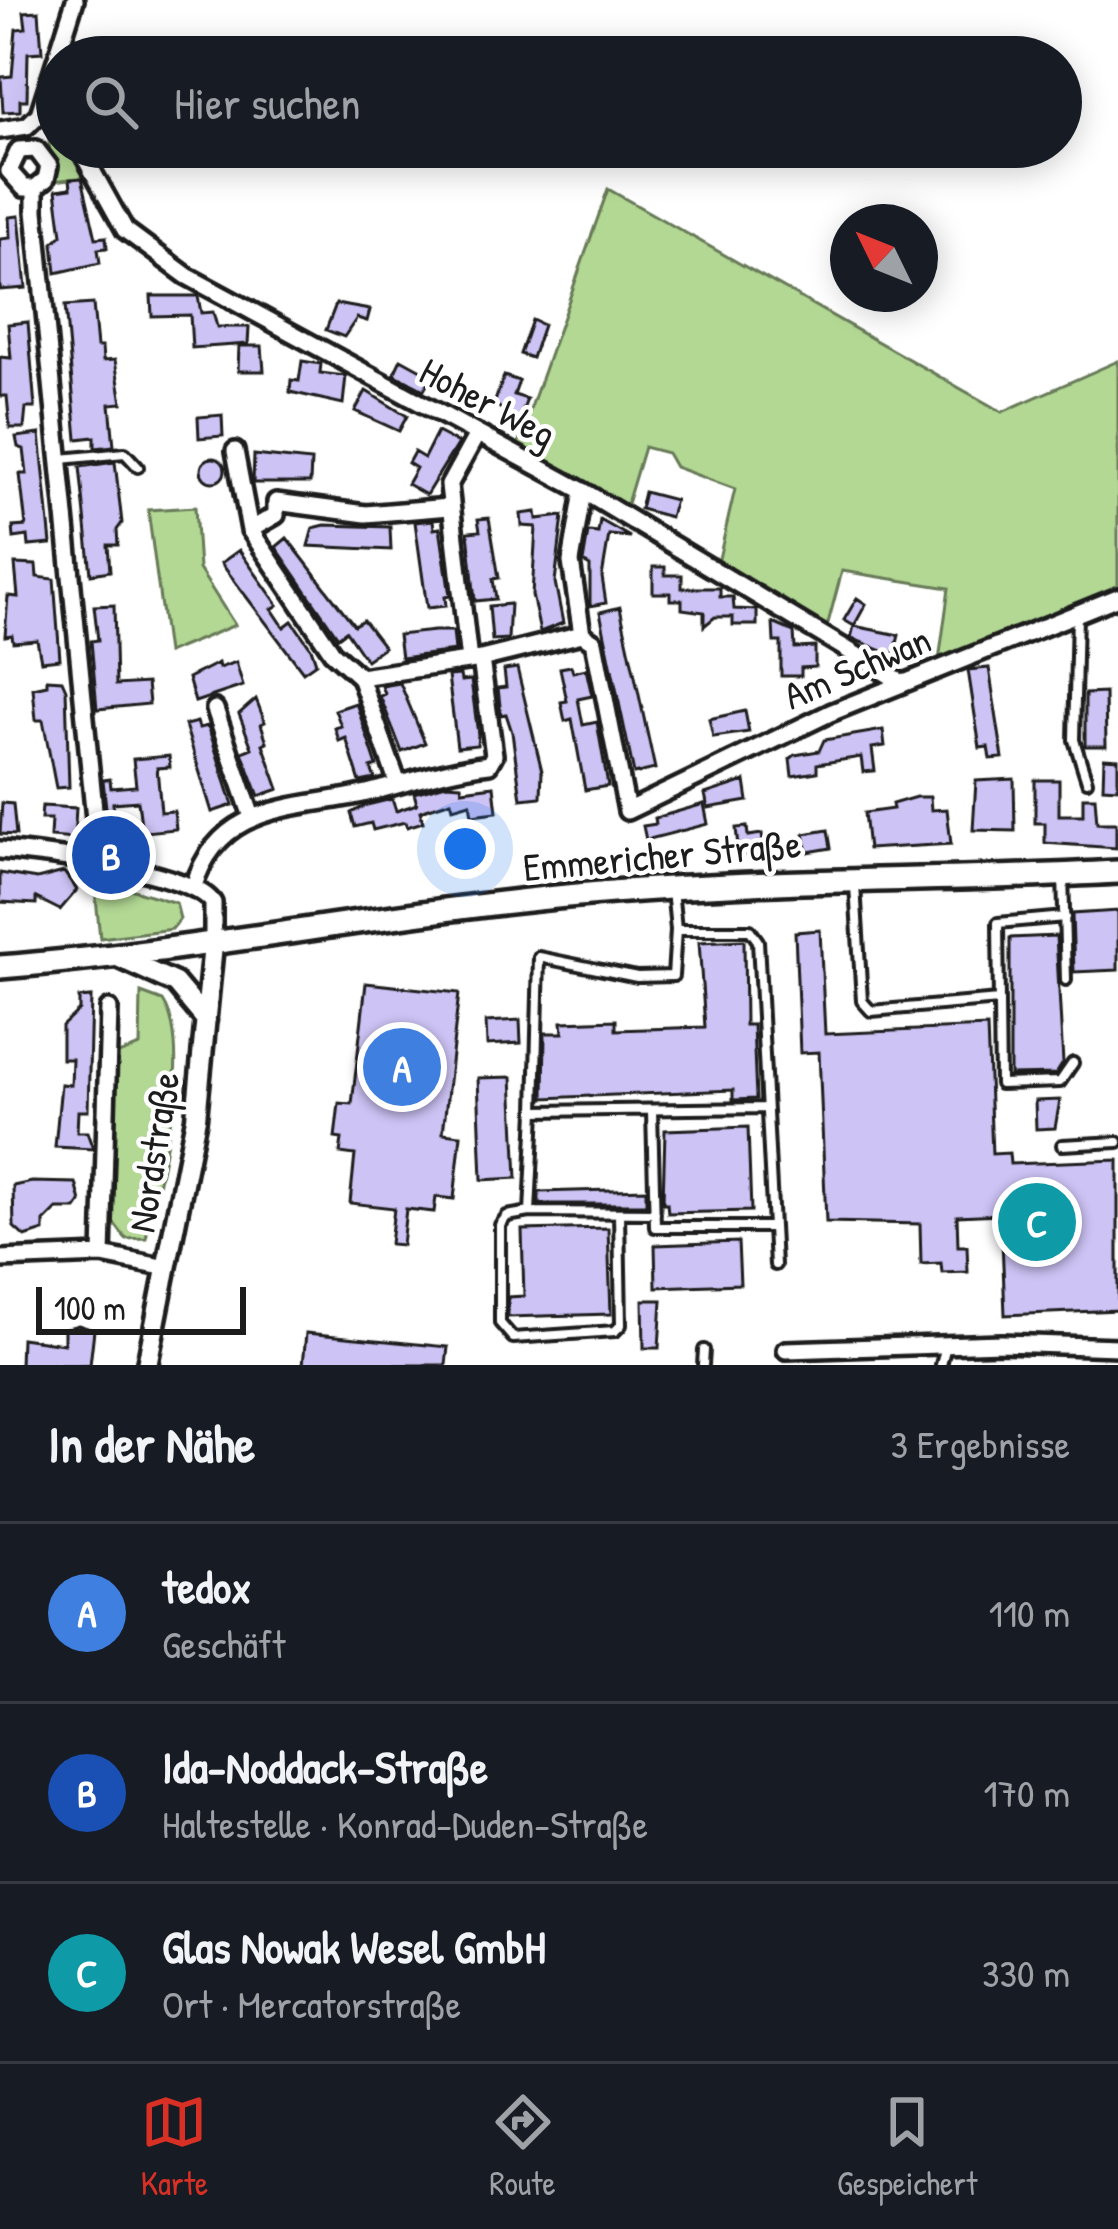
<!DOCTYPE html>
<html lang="de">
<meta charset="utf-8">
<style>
:root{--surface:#171b24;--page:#20242c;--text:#f1f3f6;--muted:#9ea1a6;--line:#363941;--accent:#d93025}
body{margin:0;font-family:"Patrick Hand",sans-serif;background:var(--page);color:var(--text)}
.compass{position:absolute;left:830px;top:204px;width:108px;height:108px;border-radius:50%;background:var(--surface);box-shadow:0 6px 30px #0003;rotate:313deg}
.scale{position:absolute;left:36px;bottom:30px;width:210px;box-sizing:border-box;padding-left:12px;border:6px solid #1c1c1c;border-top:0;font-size:33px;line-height:42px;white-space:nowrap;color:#1c1c1c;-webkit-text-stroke:9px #fff;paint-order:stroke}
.you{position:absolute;left:465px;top:849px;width:42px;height:42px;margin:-30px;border:9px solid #fff;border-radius:50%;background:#1a73e8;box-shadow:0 0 0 18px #1a73e833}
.badge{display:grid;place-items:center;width:78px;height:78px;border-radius:50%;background:var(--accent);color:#fff;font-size:39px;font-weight:700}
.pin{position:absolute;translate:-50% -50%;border:6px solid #fff;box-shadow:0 3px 12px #0006}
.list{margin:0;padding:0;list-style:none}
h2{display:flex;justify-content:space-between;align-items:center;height:156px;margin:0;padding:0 48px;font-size:51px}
h2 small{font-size:39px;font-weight:400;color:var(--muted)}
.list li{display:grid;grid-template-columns:78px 1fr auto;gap:36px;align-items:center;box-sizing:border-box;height:180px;padding:0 48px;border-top:3px solid var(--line)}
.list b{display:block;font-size:45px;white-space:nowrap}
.list p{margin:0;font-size:39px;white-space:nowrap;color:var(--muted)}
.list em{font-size:39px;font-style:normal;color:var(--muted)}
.icon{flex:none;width:66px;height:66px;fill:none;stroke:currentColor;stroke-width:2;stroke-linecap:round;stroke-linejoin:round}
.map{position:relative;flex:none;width:1118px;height:1365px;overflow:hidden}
.search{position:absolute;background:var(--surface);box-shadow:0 6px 30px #0003;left:36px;right:36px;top:36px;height:132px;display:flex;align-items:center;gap:30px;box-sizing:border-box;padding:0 42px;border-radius:66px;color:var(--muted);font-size:45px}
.sheet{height:696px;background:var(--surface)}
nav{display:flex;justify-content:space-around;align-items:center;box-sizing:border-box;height:168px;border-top:3px solid var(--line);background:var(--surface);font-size:33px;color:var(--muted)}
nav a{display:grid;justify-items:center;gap:6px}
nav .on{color:var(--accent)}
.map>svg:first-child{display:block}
</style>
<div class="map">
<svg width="1118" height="1365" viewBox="0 0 1118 1365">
<rect width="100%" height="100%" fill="#fff"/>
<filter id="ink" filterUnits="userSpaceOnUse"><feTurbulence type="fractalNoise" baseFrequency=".00833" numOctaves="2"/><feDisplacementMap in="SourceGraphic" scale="24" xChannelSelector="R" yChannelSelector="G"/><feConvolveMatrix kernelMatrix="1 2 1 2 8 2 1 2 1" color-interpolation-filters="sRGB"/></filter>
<g filter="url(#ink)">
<path fill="#b2d894" stroke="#677a58" stroke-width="3" d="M54,113L57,147H72L88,177L52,181L47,114Z
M608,189L1002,412L1118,361V593L939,661L949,588L842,571L827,627L718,563L735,489L675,467L667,453L644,447L626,507L517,447Z
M195,507L199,569L235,625L167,653L148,510Z
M94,878L176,903L180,919L172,929L100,938Z
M141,993L163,1001C195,1050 158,1183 146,1238L126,1239L113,1222L118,1054L140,1046Z"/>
<path fill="#cdc3f5" stroke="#1c1c1c" stroke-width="3" d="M39,11L42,52L28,53L27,100H20V111L3,112L1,77L12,76L16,29L26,28L24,12Z
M82,178L96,238L106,237L107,248L98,249L100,263L56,273L53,243L62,235L56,190L71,188L70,179Z
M19,216L26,288L0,290V239L10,238L9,217Z
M151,296H198L201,313L213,312L217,327H249L248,344L192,348L190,315L152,316Z
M93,304L97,347H102L103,361L115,360L122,403L110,404L114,446L95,448V437L77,439L65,306Z
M336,304L370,310L367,321L357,318L344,337L326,330Z
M532,320L543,325L532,358L520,354Z
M28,322L35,408H26L24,428H10L7,396H0V357L11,358L8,324Z
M239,346H262L264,371H238Z
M401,359L432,376L424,390L394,374Z
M302,361L321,364L320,373L346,376L343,404L290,392L291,380L299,381Z
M504,376L519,381L514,395L527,399L519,421L494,404Z
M366,391L407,416L399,431L355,411Z
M222,415L223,436L199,438L198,417Z
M437,432L458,443L426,495L407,484L416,468L408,463L414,452L424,458Z
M40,434L51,544L29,546L28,536L14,538L13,527L26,526L20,474H27L24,449L18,447L16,437Z
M254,455L311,461L310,483H253Z
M201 470a12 12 0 1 1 24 0a12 12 0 1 1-24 0Z
M115,462L122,523L117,530L118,545H108L110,571L91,574L80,467Z
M644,492L675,500L670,517L640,509Z
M536,512L537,519L563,516L555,582L563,623L540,632L532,595L536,527L522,526L521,514Z
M489,518L499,578L493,579L496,599L475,601L468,532L480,531L478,519Z
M433,520L434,529L440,528L450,596L445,597L446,606L427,608L415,522Z
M600,520L630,537L609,535L602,577L606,603L590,606V566L583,562L588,532L598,533Z
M325,525L390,527L391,550L308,546L313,528Z
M287,538L354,625L363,620L384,647L366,660L346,631L338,637L276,547Z
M239,550L278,605L272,609L284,627L292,621L311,648L316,663L303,672L221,563Z
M15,564L36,565L37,577L54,579L60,659L41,661L37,640L13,642L12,635L5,636L8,596L18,597Z
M653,567H665V575H682V588H720V597H733L734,609L757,610V625H733V617H715L704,626V612L682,609V600H670V593H653Z
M857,598L866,604L854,626L844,620Z
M510,604L508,639L492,640L489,606Z
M114,605L116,685L147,683L149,704L97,709L91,641L98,640L94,606Z
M620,607L655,769L634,774L600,612Z
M773,623L794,632L795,648L815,647V667L801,668V676H781V642H774Z
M854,626L899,635L894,656L851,638Z
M434,631H453L455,651L401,658L398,635Z
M236,662L243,686L195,702L188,678L218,663L219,668Z
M571,666L573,672L586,669L592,696L578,699L583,725L597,722L608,786L585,790L572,719L565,721L561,702L567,701L560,668Z
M517,668L542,771L541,797L521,799L512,732L506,714L501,715L498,688L506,687L504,670Z
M989,668L1003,758L990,759L988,747L980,748L968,670Z
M460,675L461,681L471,680L478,735L477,745L457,747L448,676Z
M47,679L62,680L66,689L69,787L56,788L43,720H36L33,688L47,685Z
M400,683L425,743L402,752L380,696L385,694L382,686Z
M1105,693L1106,746H1085V694Z
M256,699L265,722L261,724L267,742L263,744L279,789L259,796L242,752L252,748L239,714Z
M356,703L377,766L371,768L375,779L360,782L346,738L339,741L335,728L341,726L335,710Z
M745,711L749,732L713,737L709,719Z
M197,722L199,728L208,726L233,805L212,812L185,725Z
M883,730L885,746L872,748L875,771L863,772L861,757L817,764V772L792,776L790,759L795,755L819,751L824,740Z
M169,756L170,767L157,768L161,812L174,811L176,829L144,832L145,852L116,854L114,828L141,825L138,801L113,803L114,816L107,817L103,780L110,779L111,788L136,786L133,759Z
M1104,758L1118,759V788L1103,787Z
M1014,779L1015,831L973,830L976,781Z
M1035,780H1059V815H1083V797H1095L1097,823H1116V848L1045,843V823H1035Z
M745,781L748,801L708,808L705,794Z
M446,784L461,785L462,790L494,786L497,812L472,815L470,803L453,808L451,801L420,811L423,822L407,827L405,822L373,830L371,823L355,827L351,813L367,805L392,799L396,811L417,804L414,793Z
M916,797H930L931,810L947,809L951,844L868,849L864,813L893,809L892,804Z
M2,803L13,804L16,835L0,834Z
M704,804L708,824L646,840L643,826L656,824L655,818Z
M42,806L76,808L74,839L50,837L51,819H41Z
M747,827L748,836L762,834L764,852L739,856L736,828Z
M828,830L831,848L808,852L804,834Z
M64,872L77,890L60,910L36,898V904L0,902V873L37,879Z
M1118,911V970L1074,972L1072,914Z
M820,930L825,1034L987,1027L992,1154L1009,1153L1010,1164L1118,1160V1310L1005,1315L1001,1214L957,1216L958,1246H967L968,1272L942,1273L941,1263L921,1264L920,1224L826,1222L819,1052L800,1053L795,932Z
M1056,936L1063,1063L1056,1074L1010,1075V938Z
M744,940L745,1025H753L756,1099L733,1100V1090L544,1098L545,1033H563L562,1022L616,1020V1030L705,1027L699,942Z
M366,983L459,993L443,1133L461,1135L454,1199L436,1197L434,1212L406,1209L402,1245L390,1244L394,1208L350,1203L355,1155L340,1153L342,1139L335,1138L339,1103L352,1104Z
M91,997L88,1111H78L77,1132H87L93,1149L55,1147L61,1084L71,1085L72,1059H62V1026L79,1010V998Z
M520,1020L521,1043L487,1045L486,1022Z
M512,1077L517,1178L482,1180L478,1078Z
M1060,1100L1055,1128L1036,1129L1035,1101Z
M748,1127L751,1211L668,1213L667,1203H663L665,1130Z
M32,1182L76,1183L81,1202L76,1209H57L44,1222V1231L25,1237L14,1227L13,1186Z
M646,1189V1204H539V1192Z
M608,1228L611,1314L508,1317V1297L524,1296L522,1230Z
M738,1242L740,1284L656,1287L655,1245Z
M643,1300H662L659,1348H644Z
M78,1325L94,1330L90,1365H20L21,1338L64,1344V1329Z
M306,1333L448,1347L446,1365H303Z"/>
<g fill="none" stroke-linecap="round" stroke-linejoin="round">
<g stroke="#1c1c1c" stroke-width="16">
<path id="service" d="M61,459L125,453L138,467
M1077,614L1074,740L1087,781
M1063,875L1066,980
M855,885L862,1001L871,1011L999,1000
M672,889L676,930H750L758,941L775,1265
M1065,917L998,923L1000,1084L1060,1082L1073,1063
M676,930L673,976L637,977L539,957L535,1111L766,1108
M535,1111L530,1212L655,1213
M652,1111L655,1227H773
M1062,1145L1118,1142
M530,1212L507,1216L500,1225V1323L513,1338L615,1331L621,1325L619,1213
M703,1365L704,1350
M941,1365L946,1345"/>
</g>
<g stroke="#1c1c1c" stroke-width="24">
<path id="minor" d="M0,130L27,126L39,114L75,0
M79,147L125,230L187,276L583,491L901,682
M35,188H24L9,171L19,150L36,149L49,166L46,179L35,188V211L99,860
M235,451L250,530
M582,634L571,562L583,491
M469,661L449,485L477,434
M360,677L332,652L250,530L276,515V502L366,514L449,507
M215,709L252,817
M398,784L360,677L481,659L582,634L594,642L627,811L830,713L1118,597
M0,850C42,854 193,870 213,903V945
M194,886C220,799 302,810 371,792C411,782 447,769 489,764L494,755L481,659
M102,1255L109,1009
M0,1259L102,1255L167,1268
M786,1350L1001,1343L1118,1347"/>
</g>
<g stroke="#1c1c1c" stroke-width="27">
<path id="tertiary" d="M120,958L175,983L206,1020
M147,1365L196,1118L213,945"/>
</g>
<g stroke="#1c1c1c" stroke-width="30">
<path id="secondary" d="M0,967C197,952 392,911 589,894C765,878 941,882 1118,872"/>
</g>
<use href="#service" stroke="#fff" stroke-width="8"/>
<use href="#minor" stroke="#fff" stroke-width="15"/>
<use href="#tertiary" stroke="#fff" stroke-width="18"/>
<use href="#secondary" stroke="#fff" stroke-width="21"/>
</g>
</g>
<g text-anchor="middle" stroke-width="9" stroke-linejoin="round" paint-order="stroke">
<g font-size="39" fill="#1c1c1c" stroke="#fff">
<text transform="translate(488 402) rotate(28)" y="14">Hoher Weg</text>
<text transform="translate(857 667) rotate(-23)" y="14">Am Schwan</text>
<text transform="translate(662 855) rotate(-5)" y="14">Emmericher Straße</text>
<text transform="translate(153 1152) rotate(-81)" y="14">Nordstraße</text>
</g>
</g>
</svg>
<svg class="compass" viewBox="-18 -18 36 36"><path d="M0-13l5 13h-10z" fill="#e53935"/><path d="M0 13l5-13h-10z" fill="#9ea1a6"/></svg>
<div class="scale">100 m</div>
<div class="you"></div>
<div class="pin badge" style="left:402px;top:1067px;background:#3f7fe0">A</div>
<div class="pin badge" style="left:111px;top:855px;background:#1a4fb4">B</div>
<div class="pin badge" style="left:1037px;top:1222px;background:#0f9aa8">C</div>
<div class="search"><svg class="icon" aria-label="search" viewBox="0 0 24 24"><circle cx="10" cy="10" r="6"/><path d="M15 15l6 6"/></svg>Hier suchen</div>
</div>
<section class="sheet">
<h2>In der Nähe<small>3 Ergebnisse</small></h2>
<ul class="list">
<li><span class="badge" style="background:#3f7fe0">A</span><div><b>tedox</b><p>Geschäft</p></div><em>110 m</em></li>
<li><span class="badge" style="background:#1a4fb4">B</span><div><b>Ida-Noddack-Straße</b><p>Haltestelle · Konrad-Duden-Straße</p></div><em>170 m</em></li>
<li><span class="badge" style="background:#0f9aa8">C</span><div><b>Glas Nowak Wesel GmbH</b><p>Ort · Mercatorstraße</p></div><em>330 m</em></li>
</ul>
</section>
<nav>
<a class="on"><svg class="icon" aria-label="map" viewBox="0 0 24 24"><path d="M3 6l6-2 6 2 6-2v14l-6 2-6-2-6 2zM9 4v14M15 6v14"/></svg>Karte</a>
<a><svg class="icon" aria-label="directions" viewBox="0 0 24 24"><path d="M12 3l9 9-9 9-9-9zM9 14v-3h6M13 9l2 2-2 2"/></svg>Route</a>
<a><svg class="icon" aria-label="saved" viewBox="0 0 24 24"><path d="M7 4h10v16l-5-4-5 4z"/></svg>Gespeichert</a>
</nav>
